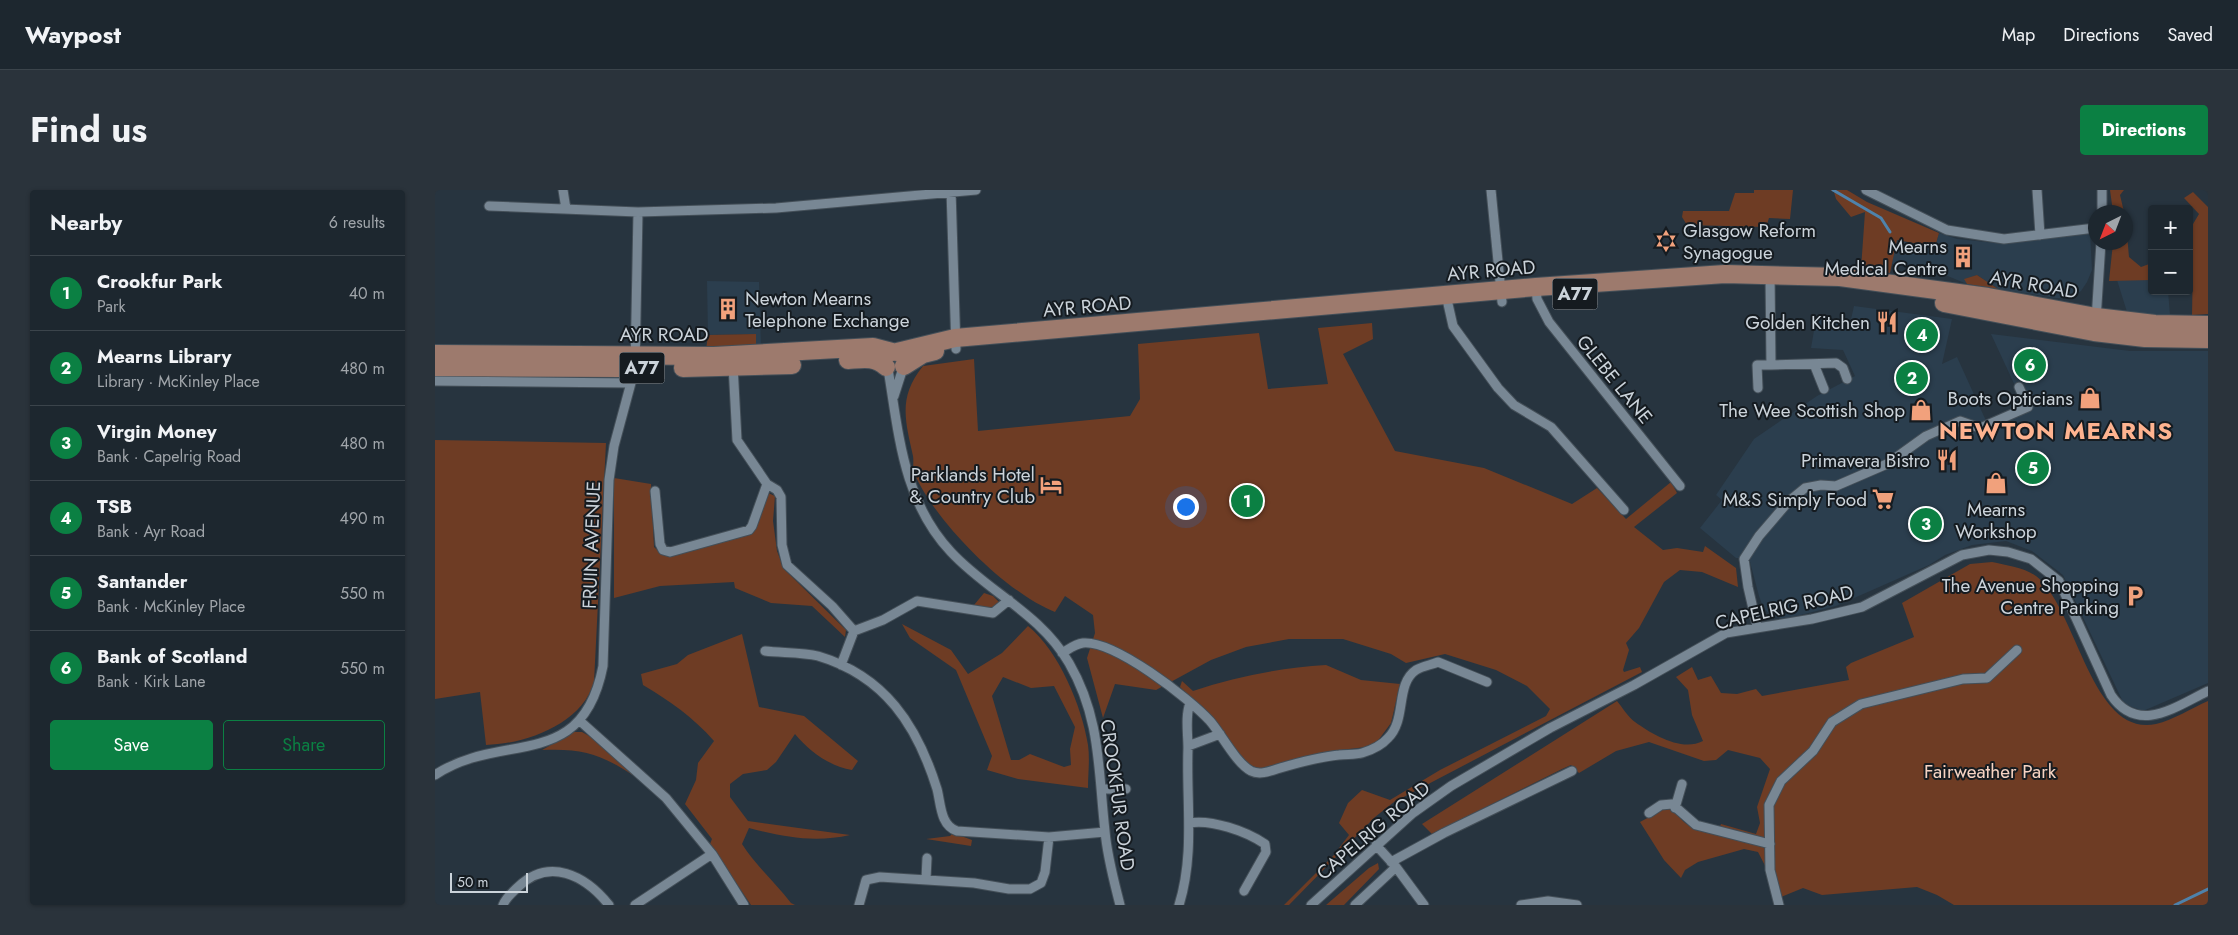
<!DOCTYPE html>
<meta charset="utf-8">
<style>
:root{--surface:#1d272f;--page:#2a333b;--text:#f1f3f6;--muted:#a0a5aa;--line:#3b444b;--accent:#0b8043}
body{margin:0;font-family:Jost,sans-serif;background:var(--page);color:var(--text)}
.controls{position:absolute;right:15px;top:15px;display:grid;overflow:hidden;border-radius:5px;box-shadow:0 1px 4px #0004}
.controls button{width:45px;height:45px;display:grid;place-items:center;padding:0;border:0;border-bottom:1px solid var(--line);background:var(--surface);color:var(--text);font:25px sans-serif}
.compass{position:absolute;left:1653px;top:15px;width:45px;height:45px;border-radius:50%;background:var(--surface);box-shadow:0 1px 4px #0004;rotate:222deg}
.scale{position:absolute;left:15px;bottom:12px;width:78px;box-sizing:border-box;padding-left:5px;border:2px solid #cbd3da;border-top:0;font-size:14px;line-height:18px;white-space:nowrap;color:#cbd3da;-webkit-text-stroke:4px #151b20;paint-order:stroke}
.you{position:absolute;left:750px;top:316px;width:18px;height:18px;margin:-12px;border:4px solid #fff;border-radius:50%;background:#1a73e8;box-shadow:0 0 0 8px #1a73e833}
.badge{display:grid;place-items:center;width:32px;height:32px;border-radius:50%;background:var(--accent);color:#fff;font-size:16px;font-weight:700}
.pin{position:absolute;translate:-50% -50%;border:2px solid #fff;box-shadow:0 1px 5px #0006}
.list{margin:0;padding:0;list-style:none}
h2{display:flex;justify-content:space-between;align-items:center;height:65px;margin:0;padding:0 20px;font-size:21px}
h2 small{font-size:16px;font-weight:400;color:var(--muted)}
.list li{display:grid;grid-template-columns:32px 1fr auto;gap:15px;align-items:center;box-sizing:border-box;height:75px;padding:0 20px;border-top:1px solid var(--line)}
.list b{display:block;font-size:19px;white-space:nowrap}
.list p{margin:0;font-size:16px;white-space:nowrap;color:var(--muted)}
.list em{font-size:16px;font-style:normal;color:var(--muted)}
.actions{display:flex;gap:10px;padding:15px 20px}
.actions a{flex:1;padding:11px 0;border:1px solid var(--accent);border-radius:5px;text-align:center;font-size:18px;color:var(--accent)}
.actions .main{background:var(--accent);color:#fff}
.map{position:relative;flex:none;width:1773px;height:715px;overflow:hidden;border-radius:5px}
header{display:flex;align-items:center;gap:30px;box-sizing:border-box;height:70px;padding:0 25px;background:var(--surface);border-bottom:1px solid var(--line)}
header strong{font-size:24px}
nav{display:flex;gap:28px;margin-inline-start:auto;font-size:18px}
.intro{display:flex;align-items:center;justify-content:space-between;box-sizing:border-box;height:120px;padding:0 30px}
h1{margin:0;font-size:35px}
.button{padding:12px 22px;border-radius:5px;background:var(--accent);color:#fff;font-size:18px;font-weight:700}
main{display:flex;gap:30px;padding:0 30px}
aside{flex:1;background:var(--surface);border-radius:5px;box-shadow:0 1px 4px #0004}
.map>svg:first-child{display:block}
</style>
<header>
<strong>Waypost</strong>
<nav><a>Map</a><a>Directions</a><a>Saved</a></nav>
</header>
<div class="intro"><h1>Find us</h1><a class="button">Directions</a></div>
<main>
<aside>
<h2>Nearby<small>6 results</small></h2>
<ul class="list">
<li><span class="badge">1</span><div><b>Crookfur Park</b><p>Park</p></div><em>40 m</em></li>
<li><span class="badge">2</span><div><b>Mearns Library</b><p>Library · McKinley Place</p></div><em>480 m</em></li>
<li><span class="badge">3</span><div><b>Virgin Money</b><p>Bank · Capelrig Road</p></div><em>480 m</em></li>
<li><span class="badge">4</span><div><b>TSB</b><p>Bank · Ayr Road</p></div><em>490 m</em></li>
<li><span class="badge">5</span><div><b>Santander</b><p>Bank · McKinley Place</p></div><em>550 m</em></li>
<li><span class="badge">6</span><div><b>Bank of Scotland</b><p>Bank · Kirk Lane</p></div><em>550 m</em></li>
</ul>
<div class="actions"><a class="main">Save</a><a>Share</a></div>
</aside>
<div class="map">
<svg width="1773" height="715" viewBox="0 0 1773 715">
<rect width="100%" height="100%" fill="#27343f"/>
<path fill="#2b3e4e" d="M1655,42L1657,80L1652,92L1646,101L1635,108H1621L1563,99L1542,85L1530,89L1532,94L1503,82L1457,74L1461,50L1500,57L1504,43L1522,49L1570,54Z
M1682,90H1717V101H1733L1735,125H1693Z
M272,91L324,92L326,158H321L320,144L273,145Z
M1419,116L1517,129L1507,174L1522,167L1552,233L1589,215L1556,144L1695,161H1773V493L1708,521L1689,514L1628,385L1597,361L1571,351L1537,355L1510,365L1494,375L1401,416L1350,429L1336,426L1328,417L1324,406L1314,368H1301L1265,338L1287,310L1281,305L1319,249L1382,206L1420,186L1408,160L1376,158L1381,129L1415,134Z"/>
<path fill="#6e3c24" fill-rule="evenodd" d="M1319,0H1358L1355,29L1334,28L1331,37L1252,35L1247,27L1248,21H1294L1300,3H1319Z
M1395,0H1412L1432,12L1504,43L1500,57L1462,50L1455,83L1426,79L1430,22L1416,27L1401,9L1399,2Z
M1675,0H1689L1685,5L1689,22H1678Z
M1758,2L1773,17V124L1757,125L1758,74L1754,73V62L1758,61V34L1764,24L1749,8Z
M1691,33L1694,67L1706,77L1717,73V90L1674,91L1678,53L1690,52Z
M1542,85L1563,99L1532,94L1529,89Z
M937,133L938,149L908,164L960,261L1049,278L1137,314L1162,298L1191,329L1236,292L1242,303L1199,337L1228,360L1242,358L1268,362L1270,356L1301,378L1303,397L1267,382L1245,380L1229,392L1204,438L1191,453L1194,460L1188,480L1189,482L1205,477L1207,482L959,612L940,627L854,715H849L898,666L914,645L904,633L913,613L927,600L955,610L1005,580L1111,526L1115,519L1092,496L1061,480L1010,464L971,473L956,464L908,449H854L811,457L776,470L721,500L680,494L668,528L652,468L660,443L658,425L630,406L620,422C571,403 501,332 480,285C477,279 479,272 478,266C470,230 463,207 488,176L539,169L543,241L695,226L705,209L703,154L824,143L833,199L893,194L883,138Z
M321,144V158L271,160L273,145Z
M0,250L171,253L159,492C147,534 91,554 51,555L45,502L0,509Z
M179,288L216,294L219,357L228,365L316,344L324,331L333,303L340,306L338,331L342,361L349,379L411,440L410,447L377,416L336,413L300,398L299,392L225,396L179,408Z
M1557,372C1571,375 1590,378 1601,386C1642,418 1656,548 1721,534C1738,530 1757,518 1773,511V715H1519L1502,705L1482,697L1387,705L1368,698L1346,707L1323,662L1309,659L1263,672L1250,680L1246,688L1229,670L1205,632L1231,618L1242,622C1248,638 1267,641 1283,642L1286,634L1321,644L1325,633L1322,617L1335,579L1325,568L1293,560L1281,570L1269,571L1214,552L1181,561L1144,583L1136,575L1127,579L997,644L987,634L1182,511C1187,517 1193,527 1200,532C1218,545 1247,562 1268,551L1257,525L1253,500L1241,487L1257,477L1263,490L1276,486L1286,503L1302,504L1321,499L1327,506L1414,490L1411,477L1416,473L1479,447L1467,413L1535,374Z
M549,403L558,406L564,412L556,419L539,415Z
M467,434L516,460L533,484L567,463L593,436C624,461 647,517 653,555C655,569 653,584 653,598L583,589L552,580L557,566L521,480L475,448ZM568,487L596,498L619,496L640,537L635,559L636,575L629,577L595,564L584,570H576L557,506Z
M307,444L324,517L369,526L423,571L417,580C394,576 374,561 360,544L341,572L332,580L308,584L295,594V607L313,631L415,645C380,653 348,647 314,638L307,654C321,676 340,692 356,713L360,715H316L275,654L277,649L250,614L261,590L263,573L279,551C258,527 235,511 208,495L206,484L242,474L253,465Z
M891,475L926,490L965,494L956,533L939,556L890,562L825,580L812,574L779,531L745,497L747,491L758,501C802,486 845,478 891,475Z
M139,542H147L156,547L202,588C168,565 149,558 107,560Z
M518,643L537,650L536,656L491,649L515,646Z
M943,673L944,679L909,715H891L934,678Z"/>
<g fill="none" stroke-linecap="round" stroke-linejoin="round">
<path stroke="#4e82ab" stroke-width="3" d="M1398,0L1446,28L1455,42
M1740,715L1773,699"/>
<g stroke="#444f58" stroke-width="11">
<path id="minor" d="M128,0L131,19
M516,0L521,159
M1056,0L1067,112
M1431,0L1512,40L1569,49L1660,38
M1602,0L1605,45
M54,16L203,22L341,18L541,0
M1667,22V0
M1101,97L1102,109L1114,132L1245,296
M1011,105L1018,136L1063,198L1079,215L1116,237L1189,320
M1661,130L1666,52
M1379,174L1389,199
M298,175L302,250L332,294L342,300L346,307L347,355L352,375L397,416L419,441L448,430L482,411L558,423L574,410
M1336,175L1401,173L1408,178L1412,189
M453,179C464,245 468,311 516,362C553,402 605,423 634,473C666,528 663,580 670,641C672,666 679,691 685,715
M0,191L196,193
M1323,198L1322,175H1336L1335,85
M459,206L468,178
M220,301L225,354L228,360L235,362L314,340L317,336L332,294
M1322,436L1313,397L1309,369L1324,346L1354,311L1370,298L1386,295L1401,296L1452,274L1491,246L1525,231L1545,238L1593,217L1584,197
M330,461C346,463 367,462 383,466C450,486 482,535 502,599C506,614 505,635 522,641L614,647L670,642
M627,463C634,459 640,454 648,453C679,450 754,508 775,531C787,545 801,573 816,581C824,585 833,582 842,579C862,573 883,567 904,565C912,564 920,565 927,563C937,560 946,556 953,548C972,530 960,494 981,480C988,476 996,475 1003,472L1052,492
M406,475L419,441
M145,531L231,608L277,664L309,715
M753,556L785,544
M0,585C67,540 147,584 168,476L174,290L179,256L200,178L203,22
M667,599H691
M1240,618L1247,594
M1214,623L1226,615L1237,614L1261,635L1335,654
M754,633C776,629 811,641 830,654L831,662L809,701
M941,655L961,677L989,715
M956,672L1009,643L1137,581
M491,689L492,668
M68,715C71,707 77,703 83,697C114,667 150,685 174,715
M200,715L277,664
M424,715L431,690L445,687L539,693L574,699H595L606,693L610,682L614,647
M744,715C760,664 751,611 753,558C753,544 750,526 755,513
M876,715L978,623L1016,596L1115,538L1199,495L1291,443L1377,429L1427,417L1527,365L1554,360L1573,362L1596,369L1624,391L1676,505C1703,545 1740,517 1773,501
M920,715L961,677
M1086,715L1113,711L1142,715
M1344,715L1335,680L1334,615L1346,591L1378,561L1397,532L1426,514L1528,489L1552,488L1582,460"/>
</g>
<g stroke="#444f58" stroke-width="20">
<path id="major" d="M1509,113L1659,142L1710,148L1773,149
M462,162L520,148L1101,97L1290,84L1405,87L1553,107L1661,127L1720,134L1773,135
M0,164L279,166L438,157L457,162
M413,170C427,169 440,166 451,177
M469,176L488,164L500,161
M0,177L187,178
M248,178L357,175"/>
</g>
<use href="#minor" stroke="#788794" stroke-width="9"/>
<use href="#major" stroke="#9d7a6d" stroke-width="18"/>
</g>
<defs>
<g id="synagogue-bare" transform="scale(1.725)"><path d="M0-6.5L5.6 3.2H-5.6ZM0 6.5L5.6-3.2H-5.6Z" fill="#f1a17c" stroke="#151b20" stroke-width="2.5" paint-order="stroke"/></g>
<g id="building-bare" transform="scale(1.725)"><path d="M-4-6H4V6H1V3H-1V6H-4ZM-2.5-4.3h1.7v1.8h-1.7ZM.8-4.3h1.7v1.8H.8ZM-2.5-1h1.7V.8h-1.7ZM.8-1h1.7V.8H.8Z" fill="#f1a17c" stroke="#151b20" stroke-width="2.5" paint-order="stroke"/></g>
<g id="restaurant-bare" transform="scale(1.725)"><path d="M-5-6h1v4h1v-4h1v4h1v-4h1v5L-1.5 .5V6h-2V.5L-5-1ZM5-6V6H3V1.5H1.5Q1.5-4 5-6Z" fill="#f1a17c" stroke="#151b20" stroke-width="2.5" paint-order="stroke"/></g>
<g id="shop-bare" transform="scale(1.725)"><path d="M-5-2.5h2.3a2.7 3.5 0 0 1 5.4 0H5L5.5 6h-11ZM-1.5-2.5h3a1.5 2.3 0 0 0-3 0Z" fill="#f1a17c" stroke="#151b20" stroke-width="2.5" paint-order="stroke"/></g>
<g id="hotel-bare" transform="scale(1.725)"><path d="M-6-4.5h1.5V1H6V5H4.5V3h-9V5H-6ZM-4 0a1.8 1.8 0 1 1 3.6 0ZM.5 0V-2.5h3Q6-2.5 6 0Z" fill="#f1a17c" stroke="#151b20" stroke-width="2.5" paint-order="stroke"/></g>
<g id="supermarket-bare" transform="scale(1.725)"><path d="M-6-5.5h2.5l.6 2H6L4.5 2H-2.5L-4.4-4H-6ZM-1.5 3.2a1.3 1.3 0 1 0 .1 0ZM3 3.2a1.3 1.3 0 1 0 .1 0Z" fill="#f1a17c" stroke="#151b20" stroke-width="2.5" paint-order="stroke"/></g>
<g id="parking-bare" transform="scale(1.725)"><path d="M-3.5-5.5H1a3.5 3.5 0 0 1 0 7H-1V5.5H-3.5ZM-1-3.4V-.6H.8a1.4 1.4 0 0 0 0-2.8Z" fill="#f1a17c" stroke="#151b20" stroke-width="2.5" paint-order="stroke"/></g>
</defs>
<g fill-rule="evenodd">
<use href="#synagogue-bare" x="1231" y="51"/>
<use href="#building-bare" x="1528" y="67"/>
<use href="#building-bare" x="293" y="119"/>
<use href="#restaurant-bare" x="1452" y="132"/>
<use href="#shop-bare" x="1655" y="208"/>
<use href="#shop-bare" x="1486" y="220"/>
<use href="#restaurant-bare" x="1512" y="270"/>
<use href="#shop-bare" x="1561" y="293"/>
<use href="#hotel-bare" x="616" y="295"/>
<use href="#supermarket-bare" x="1448" y="309"/>
<use href="#parking-bare" x="1700" y="406"/>
</g>
<g text-anchor="middle" stroke-width="4" stroke-linejoin="round" paint-order="stroke">
<g fill="#151b20" stroke="#949ca2" stroke-width="1">
<rect x="1117.5" y="88.5" width="45" height="31" rx="4"/>
<rect x="184.5" y="162.5" width="45" height="31" rx="4"/>
</g>
<g font-size="18" font-weight="bold" fill="#cbd3da">
<text x="1140" y="110">A77</text>
<text x="207" y="184">A77</text>
</g>
<g font-size="19" fill="#cbd3da" stroke="#151b20" text-anchor="end">
<text x="1248" y="47" text-anchor="start">Glasgow Reform<tspan x="1248" dy="22">Synagogue</tspan></text>
<text x="1512" y="63">Mearns<tspan x="1512" dy="22">Medical Centre</tspan></text>
<text x="310" y="115" text-anchor="start">Newton Mearns<tspan x="310" dy="22">Telephone Exchange</tspan></text>
<text x="1435" y="139">Golden Kitchen</text>
<text x="1638" y="215">Boots Opticians</text>
<text x="1470" y="227">The Wee Scottish Shop</text>
<text x="1495" y="277">Primavera Bistro</text>
<text x="600" y="291">Parklands Hotel<tspan x="600" dy="22">&amp; Country Club</tspan></text>
<text x="1432" y="316">M&amp;S Simply Food</text>
<text x="1561" y="326" text-anchor="middle">Mearns<tspan x="1561" dy="22">Workshop</tspan></text>
<text x="1684" y="402">The Avenue Shopping<tspan x="1684" dy="22">Centre Parking</tspan></text>
</g>
<g font-size="19" fill="#cbd3da" stroke="#151b20">
<text transform="translate(1056 80) rotate(-5)" y="7">AYR ROAD</text>
<text transform="translate(1599 94) rotate(10)" y="7">AYR ROAD</text>
<text transform="translate(652 116) rotate(-5)" y="7">AYR ROAD</text>
<text x="229" y="151">AYR ROAD</text>
<text transform="translate(1180 189) rotate(51)" y="7">GLEBE LANE</text>
<text transform="translate(156 355) rotate(-88)" y="7">FRUIN AVENUE</text>
<text transform="translate(1349 417) rotate(-13)" y="7">CAPELRIG ROAD</text>
<text transform="translate(683 605) rotate(82)" y="7">CROOKFUR ROAD</text>
<text transform="translate(938 640) rotate(-40)" y="7">CAPELRIG ROAD</text>
</g>
<g font-size="19" fill="#f6d3c2" stroke="#151b20">
<text x="1555" y="588">Fairweather Park</text>
</g>
<g font-size="24" font-weight="bold" letter-spacing="1" fill="#feb390" stroke="#151b20">
<text x="1621" y="249">NEWTON MEARNS</text>
</g>
</g>
</svg>
<div class="controls">
<button>+</button>
<button>−</button>
</div>
<svg class="compass" viewBox="-18 -18 36 36"><path d="M0-13l5 13h-10z" fill="#e53935"/><path d="M0 13l5-13h-10z" fill="#a0a5aa"/></svg>
<div class="scale">50 m</div>
<div class="you"></div>
<div class="pin badge" style="left:812px;top:311px">1</div>
<div class="pin badge" style="left:1477px;top:188px">2</div>
<div class="pin badge" style="left:1491px;top:334px">3</div>
<div class="pin badge" style="left:1487px;top:145px">4</div>
<div class="pin badge" style="left:1598px;top:278px">5</div>
<div class="pin badge" style="left:1595px;top:175px">6</div>
</div>
</main>
